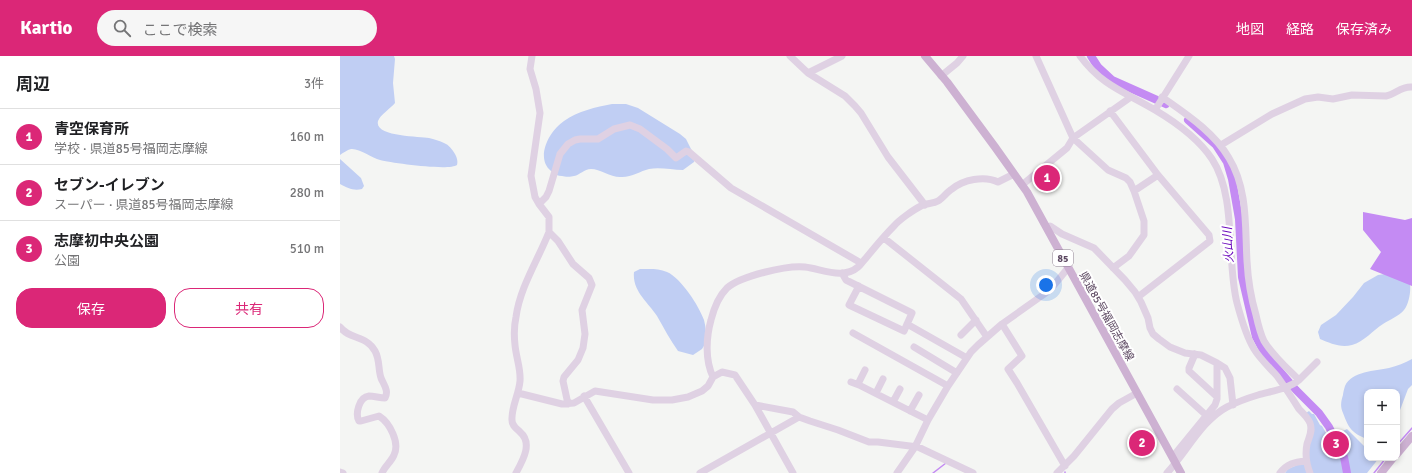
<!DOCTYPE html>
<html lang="ja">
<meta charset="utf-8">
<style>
:root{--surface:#fff;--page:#f6f6f6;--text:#202124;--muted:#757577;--line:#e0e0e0;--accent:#db2777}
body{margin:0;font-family:Signika,"Noto Sans JP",sans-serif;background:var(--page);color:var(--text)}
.controls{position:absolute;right:12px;bottom:12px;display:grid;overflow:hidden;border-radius:8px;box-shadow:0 2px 6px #0003}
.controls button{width:36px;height:36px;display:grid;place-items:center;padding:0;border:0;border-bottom:1px solid var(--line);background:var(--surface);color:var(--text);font:20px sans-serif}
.you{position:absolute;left:706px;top:229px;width:14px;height:14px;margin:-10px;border:3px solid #fff;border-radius:50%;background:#1a73e8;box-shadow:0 0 0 6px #1a73e833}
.badge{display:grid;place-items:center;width:26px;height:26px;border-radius:50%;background:var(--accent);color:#fff;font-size:13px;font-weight:700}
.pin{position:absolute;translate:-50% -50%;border:2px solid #fff;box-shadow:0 1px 4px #0006}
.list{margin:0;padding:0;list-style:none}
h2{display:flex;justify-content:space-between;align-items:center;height:52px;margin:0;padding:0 16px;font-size:17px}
h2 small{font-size:13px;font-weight:400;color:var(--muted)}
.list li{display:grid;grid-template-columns:26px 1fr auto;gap:12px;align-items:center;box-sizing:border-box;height:56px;padding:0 16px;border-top:1px solid var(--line)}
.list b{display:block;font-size:15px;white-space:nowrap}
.list p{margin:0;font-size:13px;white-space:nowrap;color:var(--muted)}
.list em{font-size:13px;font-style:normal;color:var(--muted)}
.actions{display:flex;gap:8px;padding:12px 16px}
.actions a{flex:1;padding:9px 0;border:1px solid var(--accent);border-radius:16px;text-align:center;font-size:14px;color:var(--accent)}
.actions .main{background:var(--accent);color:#fff}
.icon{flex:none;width:22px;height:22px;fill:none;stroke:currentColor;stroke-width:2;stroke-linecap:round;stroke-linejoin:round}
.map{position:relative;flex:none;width:1072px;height:417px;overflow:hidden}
header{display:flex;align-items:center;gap:24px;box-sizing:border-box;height:56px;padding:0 20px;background:var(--accent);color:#fff}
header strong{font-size:19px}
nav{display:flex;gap:22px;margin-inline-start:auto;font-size:14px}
.search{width:280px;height:36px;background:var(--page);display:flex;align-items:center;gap:10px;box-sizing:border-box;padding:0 14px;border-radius:22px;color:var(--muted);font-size:15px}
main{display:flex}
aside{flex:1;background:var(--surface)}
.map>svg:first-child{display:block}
</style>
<header>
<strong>Kartio</strong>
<div class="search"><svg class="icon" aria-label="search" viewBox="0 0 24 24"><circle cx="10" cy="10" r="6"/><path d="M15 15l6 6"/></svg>ここで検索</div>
<nav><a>地図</a><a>経路</a><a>保存済み</a></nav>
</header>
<main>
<aside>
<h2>周辺<small>3件</small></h2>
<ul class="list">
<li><span class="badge">1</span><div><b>青空保育所</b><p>学校 · 県道85号福岡志摩線</p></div><em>160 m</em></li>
<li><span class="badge">2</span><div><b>セブン-イレブン</b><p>スーパー · 県道85号福岡志摩線</p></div><em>280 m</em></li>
<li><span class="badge">3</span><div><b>志摩初中央公園</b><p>公園</p></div><em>510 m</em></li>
</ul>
<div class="actions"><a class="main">保存</a><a>共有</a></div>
</aside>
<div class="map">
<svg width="1072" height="417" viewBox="0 0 1072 417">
<rect width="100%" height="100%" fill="#f4f5f3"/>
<path fill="#c0cef3" d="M0,0H54L55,3L53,27L55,47C51,52 40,59 38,65C34,81 80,80 89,82C94,83 100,85 104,87C109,89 112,93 115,98C117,102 118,105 117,109C109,115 52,107 40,104C32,102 19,92 11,93C7,94 3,97 0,99Z
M272,48H286L298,52L340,78L346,83L355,101L354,106L343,114C332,114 320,111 309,113C300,115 291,122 280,121C270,121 260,113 251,113C244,113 240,119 234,120C231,121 225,121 222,120C218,120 214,118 211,115C195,102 209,75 224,65C238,55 256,51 272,48Z
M0,103L21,122L24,130L22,133C13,135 8,132 0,128Z
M300,213C309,213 318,212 327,216C341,222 359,250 364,264C366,271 366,279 367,285L362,293L353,299L338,295C330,284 324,272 317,260C308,246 292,235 294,216Z
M1045,218L1070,228C1071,235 1069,248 1064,254C1059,260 1049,264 1043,268C1033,274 1024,286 1012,289C1000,292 990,287 980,283L978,276L981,269L996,259L1013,241L1024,227L1038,219Z
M1072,303V329L1068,333L1057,362V336H1027V383C1012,377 1009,373 1003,357C1000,351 1001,345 1003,339C1003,337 1004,333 1005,330C1012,315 1035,315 1049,312C1057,310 1065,307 1072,303Z
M969,355L972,358H974L980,369L982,370L989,382L1007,373L1027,393V402H1039L1027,417H945L948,413L962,407L970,385L966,357Z"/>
<path fill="#c48bf3" d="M1023,156L1065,164L1072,162V230L1030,213L1041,196L1023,174Z"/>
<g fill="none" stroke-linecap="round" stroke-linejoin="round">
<path stroke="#c48bf3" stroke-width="1.5" d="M1057,389L1072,372
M725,416V417
M593,417L606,407
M1034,417L1046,402"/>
<path stroke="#c48bf3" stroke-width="8" d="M751,0L758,11L772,24L826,48
M848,64L876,89L887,106L892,123L899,163L902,221L916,281L925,298L956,334L979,357L989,371L1004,401L1007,417"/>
<path stroke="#dfd1e3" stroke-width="7" d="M450,0L468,17L505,40L515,50L521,57L548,101L585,149
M696,0L733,82L768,114L786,122L790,126L794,135L804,165V179L789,200L773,212
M740,0C762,30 785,36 815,54C837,67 858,82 872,103C897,141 886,204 897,247C901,262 906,280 914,293C920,303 929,311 937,320C945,331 952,342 959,353C963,357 968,362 970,367C973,375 969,381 967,388C965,398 966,407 970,417
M468,17L502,0
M601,20L617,7L623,0
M822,41C846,58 874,76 889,102C908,133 905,171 907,205C908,224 911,242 916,259C918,268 920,277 924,285C933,300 947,312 959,324C948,333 932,335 918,339C908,342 897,346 887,351C862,364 846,397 827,417
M815,54L849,0
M770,55L818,119L869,179L870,185L798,241
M881,89L932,58L965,43L978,41L993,43L1012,39L1046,40C1056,38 1061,30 1072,31
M682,129L727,92L733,82L791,41
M794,135L818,119
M199,148L206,141L209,135L220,98L228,88L235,84L240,83H258L274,73L290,69L300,73L327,93L336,102L346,95L349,96L391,132L521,207
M707,172L710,170L722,178L754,192L785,224L795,236L801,246L808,262L810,272L813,278L819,283L830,291L845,297L861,299L877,307L885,312L890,322L893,349
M209,176L218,185L233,208L249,222L252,229L242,254L245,278L243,292L238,304L224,321L223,325L228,348
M544,182L621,243L647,281
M502,217L506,224L572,257L564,275L509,249L519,230
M567,268L627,302
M662,268L682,300L668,313L677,327L725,410
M0,271C10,284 26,279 35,295C40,304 38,313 41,322C44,329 49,335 45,342C40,342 34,340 29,340C19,341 15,358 19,365H21L39,360C50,367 60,387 54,399C51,406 45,410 42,417
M513,277L608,330
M621,279L636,264
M574,291L617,317
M855,298L849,312V315L875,339L877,340
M373,321C365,304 366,282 371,264C374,252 378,241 387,232C401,220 447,209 465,211C482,213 503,224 518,211C521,209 523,205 526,202C535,191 544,180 554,170C559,164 573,154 581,150C586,147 593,148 598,145C603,142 607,136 612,133C623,124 644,119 658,126L674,118
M959,324L977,306
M511,326L519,329L588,364
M518,328L525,314
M837,333L867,360
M178,337L222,348L234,347L255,335L313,344H332L348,341L362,335L368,330L373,321L382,316L395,319L415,349L453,356L459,361L470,365L498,374L529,386H538L578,391L633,417
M536,337L543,323
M244,340L289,417
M553,346L560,333
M415,349L453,417
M570,355L579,339
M832,400L835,398L875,349L877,343V307
M0,416L3,417
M176,417C183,404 193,387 180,376C176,372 172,370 172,364C171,352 179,338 180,325C181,313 176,301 175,289C174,280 174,270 176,261C180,231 198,204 209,176V161L199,148L195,141L191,120L200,57L196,33L190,13L192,0
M360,417L459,361
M557,417L575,391L588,364L608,330L631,296L638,289L662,268L710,234L728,212
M717,417L734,400L772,353L779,347L797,337
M940,417C947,408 954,406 966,405"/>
<path stroke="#cdb1d2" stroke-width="8" d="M585,0L607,26L655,91L687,136L841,417
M1057,398L1072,380
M1041,417L1053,402"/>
</g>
<g text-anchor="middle" stroke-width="4" stroke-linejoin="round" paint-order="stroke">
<rect fill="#fff" stroke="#8e8091" stroke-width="1" x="713" y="194" width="20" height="16" rx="3"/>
<g font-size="10" font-weight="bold" fill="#5d4962">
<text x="723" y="206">85</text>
</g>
<g font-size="11" fill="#5d4962" stroke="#fff">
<text transform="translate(767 260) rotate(61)" y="4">県道85号福岡志摩線</text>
</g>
<g font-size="12" font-style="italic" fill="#6803bb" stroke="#fff">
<text transform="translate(888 189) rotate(-93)" y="4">火山川</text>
</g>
</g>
</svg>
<div class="controls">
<button>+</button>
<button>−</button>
</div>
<div class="you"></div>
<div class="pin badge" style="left:707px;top:122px">1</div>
<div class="pin badge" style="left:802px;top:387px">2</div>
<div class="pin badge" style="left:996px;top:388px">3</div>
</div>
</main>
